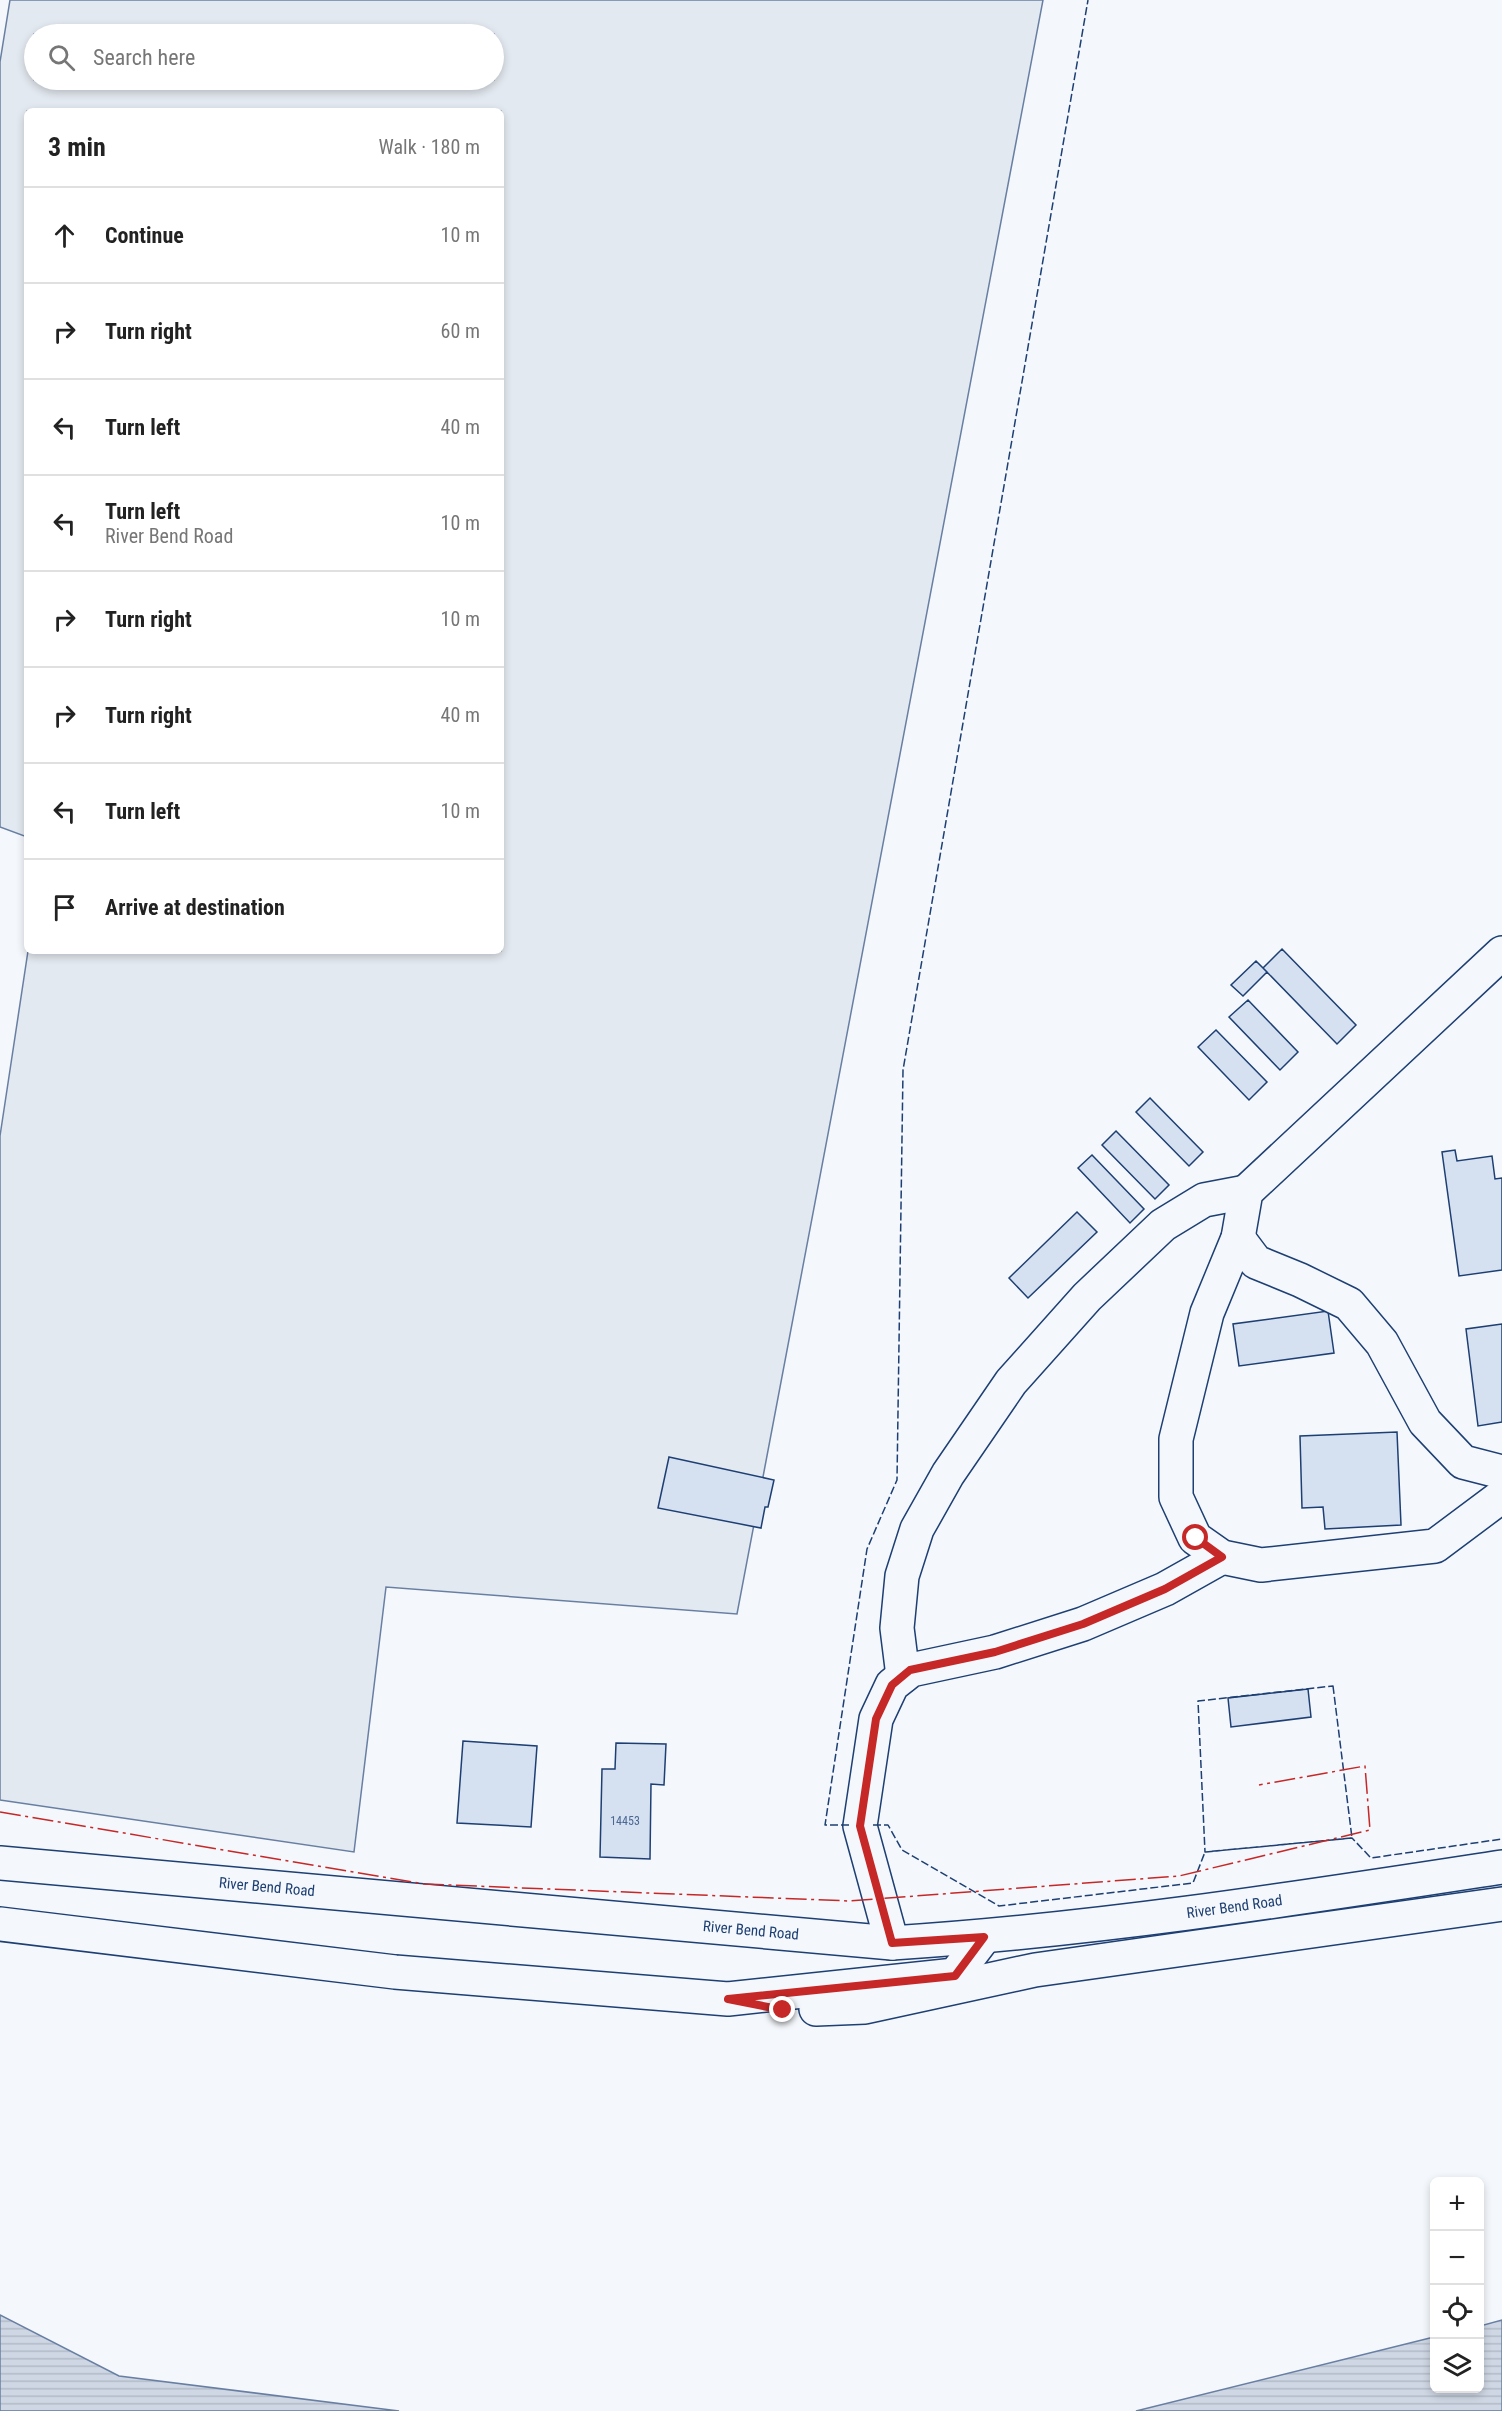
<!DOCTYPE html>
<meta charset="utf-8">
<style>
:root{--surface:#fff;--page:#f6f6f6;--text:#222;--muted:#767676;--line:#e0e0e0}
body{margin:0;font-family:"Roboto Condensed",sans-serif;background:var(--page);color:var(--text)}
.controls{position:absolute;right:18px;bottom:18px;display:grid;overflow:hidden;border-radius:9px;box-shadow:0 3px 9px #0003}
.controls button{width:54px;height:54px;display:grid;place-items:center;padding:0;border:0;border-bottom:2px solid var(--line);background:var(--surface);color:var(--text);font:30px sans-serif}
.stop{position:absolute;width:18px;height:18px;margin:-14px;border:4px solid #c62828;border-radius:50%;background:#fff}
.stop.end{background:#c62828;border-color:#fff;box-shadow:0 2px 6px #0008}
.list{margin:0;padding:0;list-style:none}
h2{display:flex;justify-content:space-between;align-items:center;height:78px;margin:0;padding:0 24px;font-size:26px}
h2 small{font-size:20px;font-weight:400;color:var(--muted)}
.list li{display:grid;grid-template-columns:39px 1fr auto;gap:18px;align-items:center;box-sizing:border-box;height:96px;padding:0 24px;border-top:2px solid var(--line)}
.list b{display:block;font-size:22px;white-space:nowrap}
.list p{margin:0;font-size:20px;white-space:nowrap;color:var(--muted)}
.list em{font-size:20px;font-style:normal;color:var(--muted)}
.icon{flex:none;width:33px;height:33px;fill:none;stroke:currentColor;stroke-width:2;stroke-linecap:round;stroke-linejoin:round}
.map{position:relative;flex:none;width:1502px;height:2411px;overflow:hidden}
.search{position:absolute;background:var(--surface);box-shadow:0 3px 9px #0003;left:24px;top:24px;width:480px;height:66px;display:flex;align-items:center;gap:15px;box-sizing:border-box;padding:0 21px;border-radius:33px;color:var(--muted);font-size:22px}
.panel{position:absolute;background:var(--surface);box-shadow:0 3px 9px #0003;left:24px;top:108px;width:480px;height:846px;border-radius:9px}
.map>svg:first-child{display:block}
</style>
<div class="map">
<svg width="1502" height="2411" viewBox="0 0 1502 2411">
<defs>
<pattern id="water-rules" width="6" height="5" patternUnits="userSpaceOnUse" patternTransform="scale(1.5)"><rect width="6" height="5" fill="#cfd7e4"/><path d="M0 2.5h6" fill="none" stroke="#b1bac7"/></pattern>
</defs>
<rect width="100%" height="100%" fill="#f4f7fb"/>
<path fill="#e3e9f0" stroke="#687fa3" stroke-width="1.5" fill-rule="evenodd" d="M10,0H1043L737,1614L386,1587L354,1852L0,1800V1136L28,951H501V111H27V837L0,827V62ZM34,34H494V80H34Z"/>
<path fill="url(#water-rules)" stroke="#687fa3" stroke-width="1.5" d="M0,2315L119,2376L399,2411H0Z
M1502,2320V2411H1136L1434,2337V2388H1480V2326Z"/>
<path fill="#d5e0f0" stroke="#1d3f73" stroke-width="1.5" d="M1282,949L1356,1025L1337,1044L1263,968Z
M1256,961L1267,972L1243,996L1231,985Z
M1248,1000L1298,1052L1280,1070L1229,1017Z
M1216,1030L1267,1082L1249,1100L1198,1047Z
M1150,1098L1203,1152L1189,1166L1136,1112Z
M1116,1131L1169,1185L1155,1199L1102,1145Z
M1455,1150L1457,1161L1492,1156L1495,1179L1502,1178V1270L1459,1276L1442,1152Z
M1092,1155L1144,1209L1130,1223L1078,1168Z
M1077,1212L1097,1232L1028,1298L1009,1278Z
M1328,1311L1334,1353L1239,1366L1233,1324Z
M1502,1324V1422L1478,1426L1466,1329Z
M1397,1432L1401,1525L1325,1529L1323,1507L1302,1508L1300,1436Z
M669,1457L774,1480L768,1507H765L761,1528L658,1508Z
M1308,1689L1311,1717L1231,1727L1228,1698Z
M463,1741L537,1746L531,1827L457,1823Z
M616,1743L666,1744L664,1785L651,1784L650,1859L600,1857L602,1769H615Z"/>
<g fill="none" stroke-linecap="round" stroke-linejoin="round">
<g stroke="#1d3f73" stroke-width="36">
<g id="minor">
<path d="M1502,953L1246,1192L1238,1238L1207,1313L1176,1439V1497L1195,1538L1222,1557L1261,1565L1435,1546L1502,1496"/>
<path d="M1238,1238L1256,1262L1300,1280L1349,1304L1382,1343L1425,1422L1463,1462L1502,1472"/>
<path d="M903,1676L897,1628L902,1576L917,1529L948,1474L1011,1382L1087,1297L1163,1225L1204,1200L1246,1192"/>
<path id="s1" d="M0,1863L892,1943C1096,1930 1300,1898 1502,1867"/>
<path d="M0,1924L395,1972L728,1999L955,1975L984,1937"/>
<path d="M892,1943L860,1826L876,1719L892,1685L911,1670L995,1652L1083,1624L1165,1589L1222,1557"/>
<path d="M816,2009L865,2007L1035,1970L1502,1904"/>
</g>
</g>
<use href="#minor" stroke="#f4f7fb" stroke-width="33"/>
<path stroke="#1d3f73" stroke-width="1.5" stroke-dasharray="8 3" stroke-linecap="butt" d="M1333,1686L1352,1838L1205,1852L1198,1701Z
M849,1825H825L867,1549L897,1480L903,1070L1088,0
M873,1825H888L902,1850L999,1906L1193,1883L1205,1852L1352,1838L1371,1858L1502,1839"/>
<path stroke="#c62828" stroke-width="1.5" stroke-dasharray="21 4.5 3 4.5" stroke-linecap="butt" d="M0,1812L424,1884L849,1901L1179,1876L1370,1830L1365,1766L1259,1785"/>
</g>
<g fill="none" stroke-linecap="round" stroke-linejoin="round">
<path stroke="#c62828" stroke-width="8" d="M783,2010L728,1999L955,1976L984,1937L892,1943L860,1826L876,1719L892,1685L910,1670L995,1652L1083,1624L1165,1589L1222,1557L1196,1538"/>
</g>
<g text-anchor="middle" stroke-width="4.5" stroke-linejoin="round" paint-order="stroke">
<g font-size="12" fill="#4b6792">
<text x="625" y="1825">14453</text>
</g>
<g font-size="15" fill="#1d3f73" stroke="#f4f7fb">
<text dy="5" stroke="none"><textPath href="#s1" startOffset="268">River Bend Road</textPath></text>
<text dy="5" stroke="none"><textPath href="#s1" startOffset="1240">River Bend Road</textPath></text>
<text dy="5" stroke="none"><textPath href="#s1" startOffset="754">River Bend Road</textPath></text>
</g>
</g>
</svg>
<div class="controls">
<button>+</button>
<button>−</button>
<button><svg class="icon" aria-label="locate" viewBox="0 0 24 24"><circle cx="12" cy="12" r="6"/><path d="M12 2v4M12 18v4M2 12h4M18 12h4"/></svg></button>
<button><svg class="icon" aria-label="layers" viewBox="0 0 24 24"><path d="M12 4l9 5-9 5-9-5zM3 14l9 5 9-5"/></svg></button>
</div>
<div class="stop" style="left:1196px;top:1538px"></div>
<div class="stop end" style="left:783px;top:2010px"></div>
<div class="search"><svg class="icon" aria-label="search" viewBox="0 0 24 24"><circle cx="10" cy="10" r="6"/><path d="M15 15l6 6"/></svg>Search here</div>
<section class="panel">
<h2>3 min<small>Walk · 180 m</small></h2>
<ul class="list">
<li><svg class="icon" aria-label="ahead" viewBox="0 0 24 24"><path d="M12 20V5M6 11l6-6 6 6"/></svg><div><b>Continue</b></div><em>10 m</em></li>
<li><svg class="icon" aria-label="right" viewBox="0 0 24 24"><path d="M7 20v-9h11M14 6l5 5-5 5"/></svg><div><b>Turn right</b></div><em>60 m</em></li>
<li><svg class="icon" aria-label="left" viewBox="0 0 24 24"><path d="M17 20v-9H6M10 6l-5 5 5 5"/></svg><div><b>Turn left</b></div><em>40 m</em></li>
<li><svg class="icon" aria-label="left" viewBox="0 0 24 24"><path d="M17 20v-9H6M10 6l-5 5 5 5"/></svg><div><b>Turn left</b><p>River Bend Road</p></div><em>10 m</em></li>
<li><svg class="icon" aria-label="right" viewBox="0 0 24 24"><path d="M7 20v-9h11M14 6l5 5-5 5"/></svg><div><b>Turn right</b></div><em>10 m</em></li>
<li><svg class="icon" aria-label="right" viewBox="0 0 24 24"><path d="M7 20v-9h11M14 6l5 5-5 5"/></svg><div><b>Turn right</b></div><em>40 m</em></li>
<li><svg class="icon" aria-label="left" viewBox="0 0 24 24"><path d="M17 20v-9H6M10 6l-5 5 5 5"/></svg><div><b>Turn left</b></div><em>10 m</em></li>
<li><svg class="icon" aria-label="arrive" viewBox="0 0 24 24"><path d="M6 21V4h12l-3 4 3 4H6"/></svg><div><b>Arrive at destination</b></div></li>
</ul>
</section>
</div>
